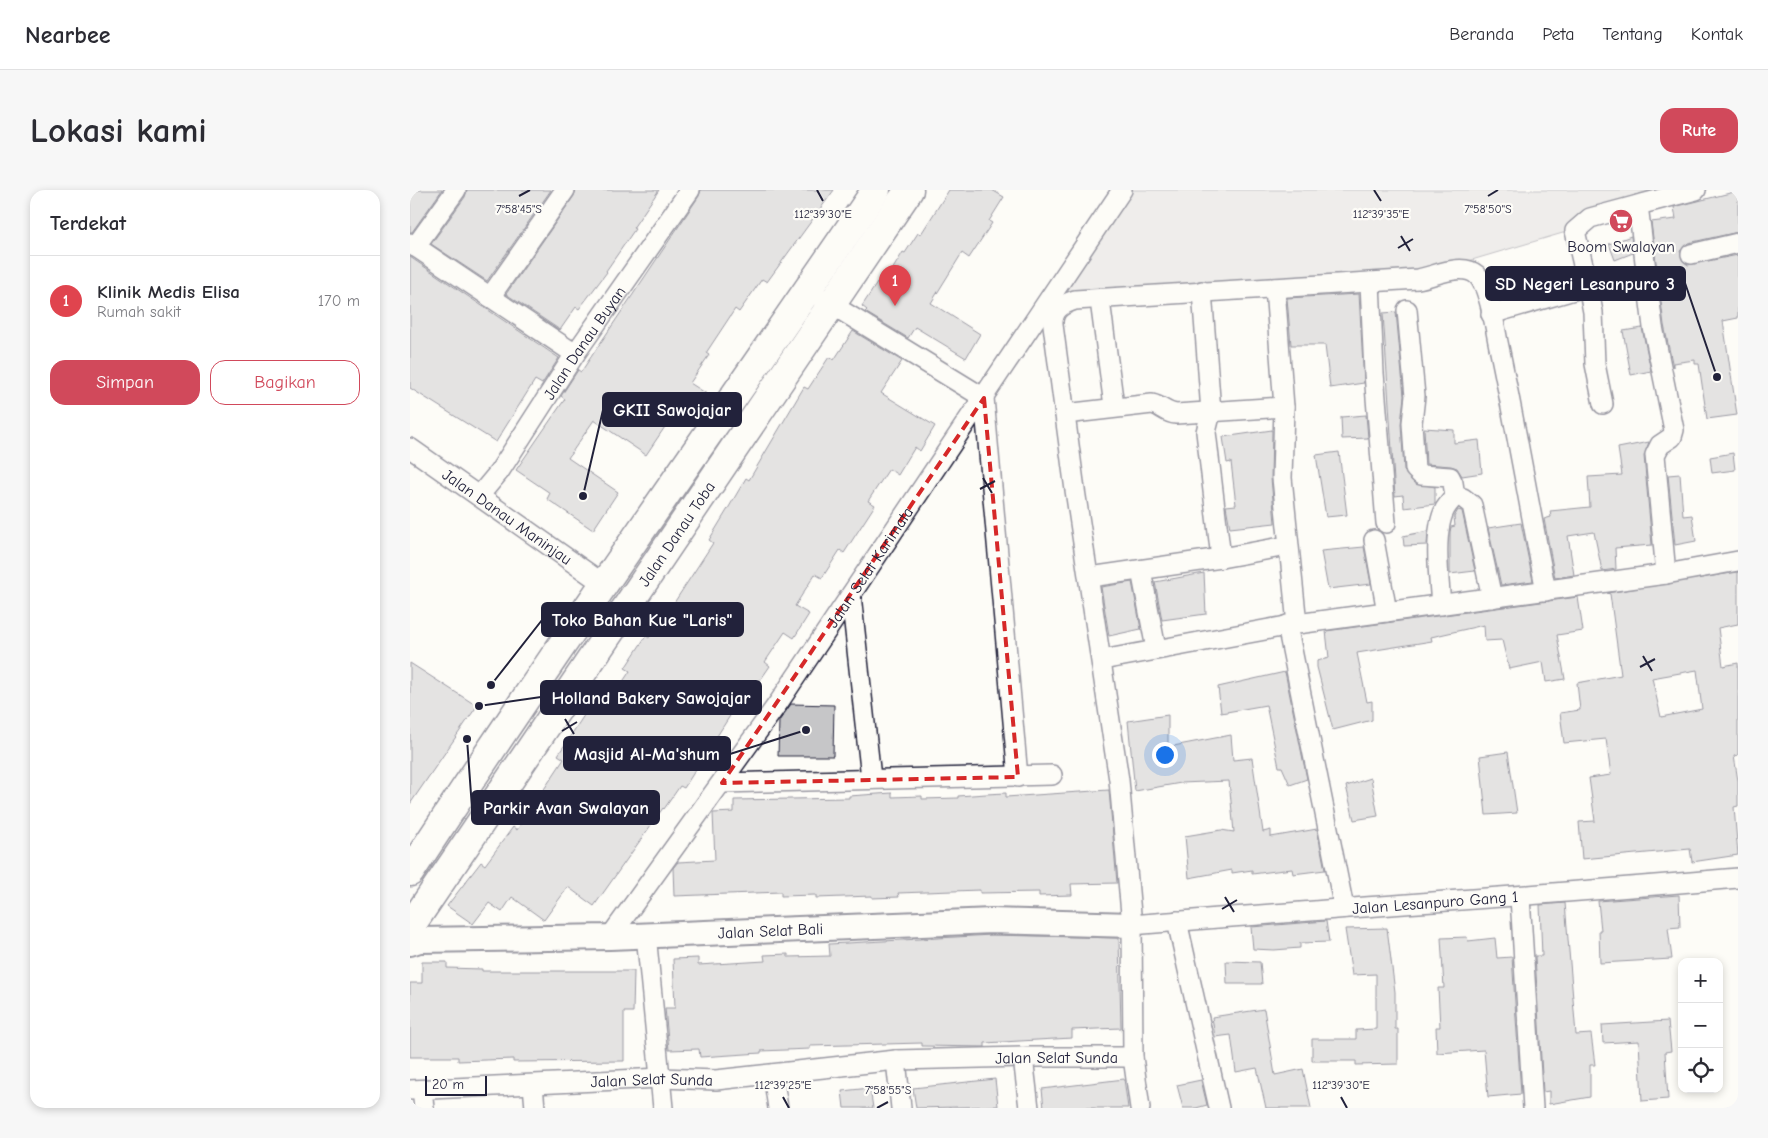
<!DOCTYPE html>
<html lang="id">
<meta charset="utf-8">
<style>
:root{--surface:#fff;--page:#f7f7f7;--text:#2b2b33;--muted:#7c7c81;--line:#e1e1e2;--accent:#d1495b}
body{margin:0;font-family:"Comic Neue",sans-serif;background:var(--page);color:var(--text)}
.controls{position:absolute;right:15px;bottom:15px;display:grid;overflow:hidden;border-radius:10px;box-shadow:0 2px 8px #0003}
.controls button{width:45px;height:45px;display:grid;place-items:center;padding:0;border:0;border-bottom:1px solid var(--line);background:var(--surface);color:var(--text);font:25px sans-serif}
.scale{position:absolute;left:15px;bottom:12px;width:62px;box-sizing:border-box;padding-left:5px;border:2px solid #22223b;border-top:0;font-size:14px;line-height:18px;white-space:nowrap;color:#22223b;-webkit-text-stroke:4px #fdfcf7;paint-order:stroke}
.you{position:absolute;left:754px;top:564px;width:18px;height:18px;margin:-12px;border:4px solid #fff;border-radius:50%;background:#1a73e8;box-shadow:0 0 0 8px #1a73e833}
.badge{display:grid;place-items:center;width:32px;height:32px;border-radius:50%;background:var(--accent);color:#fff;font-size:16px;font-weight:700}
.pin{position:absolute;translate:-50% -41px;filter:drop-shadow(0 1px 2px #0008)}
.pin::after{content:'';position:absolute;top:26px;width:18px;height:15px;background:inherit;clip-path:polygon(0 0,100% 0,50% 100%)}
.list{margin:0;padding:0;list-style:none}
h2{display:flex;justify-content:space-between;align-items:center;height:65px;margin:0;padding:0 20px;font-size:21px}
h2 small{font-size:16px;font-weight:400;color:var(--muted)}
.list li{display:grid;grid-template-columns:32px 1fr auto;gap:15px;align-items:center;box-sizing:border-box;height:90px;padding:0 20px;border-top:1px solid var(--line)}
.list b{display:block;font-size:19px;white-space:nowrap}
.list p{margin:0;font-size:16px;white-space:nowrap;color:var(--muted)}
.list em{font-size:16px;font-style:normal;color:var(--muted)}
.actions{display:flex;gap:10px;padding:15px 20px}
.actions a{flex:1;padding:11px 0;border:1px solid var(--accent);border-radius:15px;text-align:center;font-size:18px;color:var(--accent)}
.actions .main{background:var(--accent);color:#fff}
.icon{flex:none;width:28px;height:28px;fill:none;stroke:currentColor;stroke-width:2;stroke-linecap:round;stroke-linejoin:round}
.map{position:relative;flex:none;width:1328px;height:918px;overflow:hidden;border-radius:15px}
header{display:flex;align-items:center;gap:30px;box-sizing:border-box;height:70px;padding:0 25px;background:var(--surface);border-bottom:1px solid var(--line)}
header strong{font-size:24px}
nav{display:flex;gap:28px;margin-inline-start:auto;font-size:18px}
.intro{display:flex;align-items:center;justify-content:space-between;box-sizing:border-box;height:120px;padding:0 30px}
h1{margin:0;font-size:35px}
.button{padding:12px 22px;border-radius:15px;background:var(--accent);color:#fff;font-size:18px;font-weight:700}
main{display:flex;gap:30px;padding:0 30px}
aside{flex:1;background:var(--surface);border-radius:15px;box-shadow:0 2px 8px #0003}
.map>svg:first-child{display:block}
</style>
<header>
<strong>Nearbee</strong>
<nav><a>Beranda</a><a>Peta</a><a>Tentang</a><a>Kontak</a></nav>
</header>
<div class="intro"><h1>Lokasi kami</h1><a class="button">Rute</a></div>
<main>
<aside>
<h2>Terdekat<small></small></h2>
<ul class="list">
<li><span class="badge" style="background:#e0444e">1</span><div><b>Klinik Medis Elisa</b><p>Rumah sakit</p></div><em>170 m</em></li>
</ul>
<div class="actions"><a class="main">Simpan</a><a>Bagikan</a></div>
</aside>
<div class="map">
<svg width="1328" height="918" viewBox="0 0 1328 918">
<rect width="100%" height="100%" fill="#fdfcf7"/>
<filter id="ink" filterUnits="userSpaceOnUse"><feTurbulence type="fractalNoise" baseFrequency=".02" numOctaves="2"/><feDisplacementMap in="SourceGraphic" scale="10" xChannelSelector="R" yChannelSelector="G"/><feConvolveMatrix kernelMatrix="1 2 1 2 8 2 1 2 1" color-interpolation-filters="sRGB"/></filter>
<g filter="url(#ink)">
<path fill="#dddcdb" stroke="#807f8b" d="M722,0H1287L1237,18L1018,83L646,111Z"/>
<path fill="#c6c6c8" stroke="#22223b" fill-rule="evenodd" d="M0,0H32L2,42H0Z
M57,0H141L77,91L21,54L55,7Z
M166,0H249L223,38L225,39L196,81L197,82L169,119L166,117L150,140L96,104L164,6Z
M291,0H424L357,92L352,89L329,122L325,119L296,163L299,165L280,193L297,204L281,228L267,219L236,265L184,230L158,268L208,302L183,340L137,309L140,303L106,280L155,209L151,206L168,180L171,182L179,170L289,6Z
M539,0H582L594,7L579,31L582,33L559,68L552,63L521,113L570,144L556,168L505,137L498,148L455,122L457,120L452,116L471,87L476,90L493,62L495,63L508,43L511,44Z
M1328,1V42L1278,53L1270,61L1273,71L1278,75L1328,65V128L1313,131L1327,225L1297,229L1289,174H1285V170L1263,173V177L1254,135L1241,32L1266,29L1264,17Z
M1221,46L1223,63L1205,70L1199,54Z
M0,67L149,168L132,194L125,190L86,252L0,198Z
M949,104L954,193L920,198L915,155H881L877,108Z
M986,122L994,206L991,234L994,280L1004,293L1025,297V314L994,318L993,305L985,306L973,123Z
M1232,138L1241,181L1221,185L1213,141Z
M443,141L492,171L471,203L525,236L510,261L505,257L488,285L479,279L458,311L465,315L434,363L430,360L412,388L405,384L385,416L399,424L384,448L375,442L355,472L360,476L327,524L323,521L274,598L270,596L254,619L253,618L184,716L158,697L134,730L102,707L92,722L79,713L63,734L37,716L71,672L75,675L103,637L107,640L154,569L148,565L184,510L196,517L220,481L215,478L236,446L239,448L260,419L303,353L299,350L319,317L336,288L339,290L394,197L398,199L419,167L424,170Z
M956,225L958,248L932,249L931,227Z
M1014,238L1044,240V253L1069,250L1072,283L1052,286L1047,278L1041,276L1016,274Z
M862,240L861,288L865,333L820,338L816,316L826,315L821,272L817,273L813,247Z
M1239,252L1234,266L1242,355L1205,358L1206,379L1192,381L1184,342L1158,346L1164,385L1145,388L1134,329L1141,327L1140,321L1180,317L1178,287L1212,285L1208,258Z
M929,262L937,325L916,327L906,265Z
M1323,263L1325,280L1302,283L1300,267Z
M1270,284L1273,326L1282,325L1286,351L1265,355L1258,285Z
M1048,320L1052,321L1065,381L1040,384V342L1041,337L1045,336L1044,327Z
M1111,333L1123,391L1091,395L1078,338Z
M1018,341L1017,355L994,356L993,346Z
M954,357L961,394L918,399L911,361Z
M1328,382V434L1308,438L1313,476L1328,473V565L1324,566L1328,591V616L1324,617L1328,665L1282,672L1280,659L1172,669L1169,632L1185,631L1179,588L1201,585L1196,549L1154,553L1150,523L1170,520L1167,493L1211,485L1200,404L1197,403ZM1287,480L1292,519L1251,527L1242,488Z
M794,383L796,424L752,430L745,392Z
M722,392L731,439L699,446L691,397Z
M1168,407L1173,441L1147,445L1155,489L1136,492L1133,472L1099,479L1092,450L1075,451L1074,435L1021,447L1022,451L947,463L957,512L962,511V530L923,540L907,477V471L919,468L916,441Z
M0,473L67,516L0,614Z
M875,482L897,589L880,595L872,577H869L856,515L811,523L808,497Z
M381,514L424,515L423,566H368L369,531Z
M758,525V557L821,545L823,570L842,568L853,642L861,640V647L907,639L915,680L883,684L882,679L842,684V680L822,683V680L779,688L775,646L811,640L824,642L819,591L771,593L725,601L718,531Z
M1098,562L1107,623L1076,625L1070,566Z
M961,588L968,626L944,630L936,596Z
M699,600L707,693L661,694L662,705L629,706V702L570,703V700L488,703L489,707L462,708V706L406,708V705L371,706V702L264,706L263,678L268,672L305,670L303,623L324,622V610L439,608V606L482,603V607L512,606V609L548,608V606L576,604L596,603V607Z
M1269,705L1270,737L1258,738L1262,769L1190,773L1189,740H1191L1188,711Z
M1155,713L1166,845L1181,844L1185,875H1180V907L1139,914V901L1133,902L1125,766H1132L1130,715Z
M916,731L919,752L890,753V758L864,760L843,759L841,737Z
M977,738L985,802V839H988V874L946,875V871H902V849H946V840L966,839V784L942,785L935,739Z
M582,745L709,748L711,838L662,840V848L575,853V857L512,856V853L400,856V859L351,861V863L290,867L289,859L259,860L255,818H265L263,769L288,768V775L355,771L354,765L378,764V767L420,766L419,754Z
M1057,747L1058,751L1085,748L1087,768L1102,767L1111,904L1078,907L1074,860L1027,863L1026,837H1030L1028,798H1034L1031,748Z
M816,771L850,772L852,794H817Z
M12,772H37V778L72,779V781H224L223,822H214V871L103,872V869L48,871V867H0V793H12Z
M854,819L865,885L893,879L901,918H856L847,878L826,882L821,845L805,847L802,827Z
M1258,831L1261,861L1255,862L1258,909L1232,911L1229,851L1193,853L1192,835Z
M585,889L588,916L506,918L503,898Z
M714,889L718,918H634L632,899Z
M791,890L797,915L786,918H773L767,895Z
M460,898L463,918H434L432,901Z"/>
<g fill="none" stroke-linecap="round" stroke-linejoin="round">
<g stroke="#22223b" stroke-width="22">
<g id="minor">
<path d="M0,53L165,164"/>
<path d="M5,57L46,0"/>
<path d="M1281,64L1328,53"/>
<path d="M960,92L964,183L976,333"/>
<path d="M1178,96L1183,122L1185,174L1193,214"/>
<path d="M865,98L874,217L872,288L887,434"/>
<path d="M792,101L801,222L796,242L811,368"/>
<path d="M80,107L155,0"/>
<path d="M411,108L574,208L608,587"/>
<path d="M691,118L704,216"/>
<path d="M997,120L1005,206L1002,233L1005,279L1011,285L1040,287L1043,293L1045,306L1053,308L1062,315L1082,408"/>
<path d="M1081,124L1178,96L1165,41L1180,28L1228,15"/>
<path d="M655,224L742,214C752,216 755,223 766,224L874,217"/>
<path id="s1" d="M0,258L195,395"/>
<path id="s2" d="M69,306L89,282L165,164L280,0"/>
<path d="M964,350L977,422"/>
<path d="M731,380L746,459"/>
<path d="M1256,384L1245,265L1250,255L1262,247L1264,240L1243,137L1228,15L1286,0"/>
<path d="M680,387L811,368L877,356"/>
<path d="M441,405L461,588"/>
<path d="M1031,415C1029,389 1023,342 1035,319C1038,314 1042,310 1045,306"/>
<path d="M877,435L934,718"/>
<path d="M692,470L887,434L1256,384L1328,371"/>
<path d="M312,593L642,585"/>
<path d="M1110,707L1123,918"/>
<path d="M767,731L809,918"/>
<path id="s3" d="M722,735C924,718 1126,706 1328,688"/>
<path d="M236,744L253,918"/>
<path id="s4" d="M200,747L369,512L712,0"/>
<path d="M613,867L619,918"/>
<path d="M486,870L491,918"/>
<path d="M363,884L368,918"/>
<path d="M123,895L125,918"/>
<path id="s5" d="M0,900L251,888L306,890L486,870L613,867H723"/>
<path d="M12,900L14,918"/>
<path d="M730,918L723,867L722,735L709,590L665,300L643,135C642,119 653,114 665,110L1008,89C1025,86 1052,72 1067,85C1080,97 1085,139 1089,157C1106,238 1120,320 1136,401"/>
</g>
</g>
<g stroke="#22223b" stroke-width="28">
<g id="tertiary">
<path id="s6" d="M0,753L9,750L200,747L582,731L722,735"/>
</g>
</g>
<g stroke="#22223b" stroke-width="31">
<g id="primary">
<path d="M0,682C150,452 311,228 466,0"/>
<path id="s7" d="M0,737L499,0"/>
</g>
</g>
<use href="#minor" stroke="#fdfcf7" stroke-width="19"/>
<use href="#tertiary" stroke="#fdfcf7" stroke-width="24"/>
<use href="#primary" stroke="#fdfcf7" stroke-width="28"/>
</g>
</g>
<path d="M0 0H1328V918H0ZM574,208L608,587L312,593Z" fill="#fdfcf7" fill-opacity=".55" fill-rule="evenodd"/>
<path fill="none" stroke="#d62828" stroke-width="4" stroke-dasharray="10 6" stroke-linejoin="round" d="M574,208L608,587L312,593Z"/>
<path fill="none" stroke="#22223b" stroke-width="2" d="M407,0L413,11M964,0L971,11M109,6L120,0M1078,6L1088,0M991,46L1000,61M988,58L1003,49M573,288L582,303M570,299L585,291M1233,466L1242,481M1230,477L1245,469M155,529L164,544M152,541L167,532M815,707L824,722M812,719L827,710M373,907L379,918M931,907L937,918M467,918L478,912"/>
<defs>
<g id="supermarket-disc" transform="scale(1.25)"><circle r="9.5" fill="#d1495b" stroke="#fdfcf7"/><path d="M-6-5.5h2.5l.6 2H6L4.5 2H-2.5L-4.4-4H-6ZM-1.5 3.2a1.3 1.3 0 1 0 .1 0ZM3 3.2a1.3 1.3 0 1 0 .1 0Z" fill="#fff"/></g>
</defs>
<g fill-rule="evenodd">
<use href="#supermarket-disc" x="1211" y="31"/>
</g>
<g text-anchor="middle" stroke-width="4.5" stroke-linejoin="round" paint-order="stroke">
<g font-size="16" fill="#22223b" stroke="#fdfcf7">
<text x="1211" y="62">Boom Swalayan</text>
</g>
<g font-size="16" fill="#22223b" stroke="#fdfcf7">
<text dy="6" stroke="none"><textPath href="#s2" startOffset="186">Jalan Danau Buyan</textPath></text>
<text dy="6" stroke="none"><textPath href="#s1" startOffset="119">Jalan Danau Maninjau</textPath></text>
<text dy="6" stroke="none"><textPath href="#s7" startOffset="475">Jalan Danau Toba</textPath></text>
<text dy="6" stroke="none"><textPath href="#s4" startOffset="452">Jalan Selat Karimata</textPath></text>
<text dy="6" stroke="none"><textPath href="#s3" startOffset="304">Jalan Lesanpuro Gang 1</textPath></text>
<text dy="6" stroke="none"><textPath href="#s6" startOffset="361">Jalan Selat Bali</textPath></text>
<text dy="6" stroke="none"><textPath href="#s5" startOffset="648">Jalan Selat Sunda</textPath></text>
<text dy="6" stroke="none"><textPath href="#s5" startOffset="242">Jalan Selat Sunda</textPath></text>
</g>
</g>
<g font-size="12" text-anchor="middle" fill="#22223b" stroke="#fdfcf7" stroke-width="4.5" stroke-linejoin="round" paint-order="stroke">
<text x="109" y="23">7°58'45"S</text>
<text x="1078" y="23">7°58'50"S</text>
<text x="413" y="28">112°39'30"E</text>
<text x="971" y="28">112°39'35"E</text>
<text x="373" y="899">112°39'25"E</text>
<text x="931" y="899">112°39'30"E</text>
<text x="478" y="904">7°58'55"S</text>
</g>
<path fill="none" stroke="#22223b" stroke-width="2" d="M1307 187L1275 93M173 306L193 220M81 495L132 430M69 516L131 507M396 540L320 564M57 549L62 618"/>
<g fill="#22223b" stroke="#fdfcf7" stroke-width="2">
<circle cx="1307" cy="187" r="5"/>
<circle cx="173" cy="306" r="5"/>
<circle cx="81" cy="495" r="5"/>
<circle cx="69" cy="516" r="5"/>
<circle cx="396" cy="540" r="5"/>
<circle cx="57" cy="549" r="5"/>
</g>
<g fill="#22223b" stroke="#22223b" stroke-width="2">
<rect x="1076" y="77" width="199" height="33" rx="5"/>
<rect x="193" y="203" width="138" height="33" rx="5"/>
<rect x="132" y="413" width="201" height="33" rx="5"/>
<rect x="131" y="491" width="220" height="33" rx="5"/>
<rect x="154" y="547" width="166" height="33" rx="5"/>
<rect x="62" y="601" width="187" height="33" rx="5"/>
</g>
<g font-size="18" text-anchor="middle" font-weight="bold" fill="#fff">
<text x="1175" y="100">SD Negeri Lesanpuro 3</text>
<text x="262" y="226">GKII Sawojajar</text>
<text x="232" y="436">Toko Bahan Kue "Laris"</text>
<text x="241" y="514">Holland Bakery Sawojajar</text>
<text x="237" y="570">Masjid Al-Ma'shum</text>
<text x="156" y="624">Parkir Avan Swalayan</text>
</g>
</svg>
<div class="controls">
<button>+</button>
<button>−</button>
<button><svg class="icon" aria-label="locate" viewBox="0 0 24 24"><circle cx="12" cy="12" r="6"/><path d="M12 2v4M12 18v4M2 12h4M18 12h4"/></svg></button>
</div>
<div class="scale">20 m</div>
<div class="you"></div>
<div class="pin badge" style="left:485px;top:116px;background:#e0444e">1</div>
</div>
</main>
